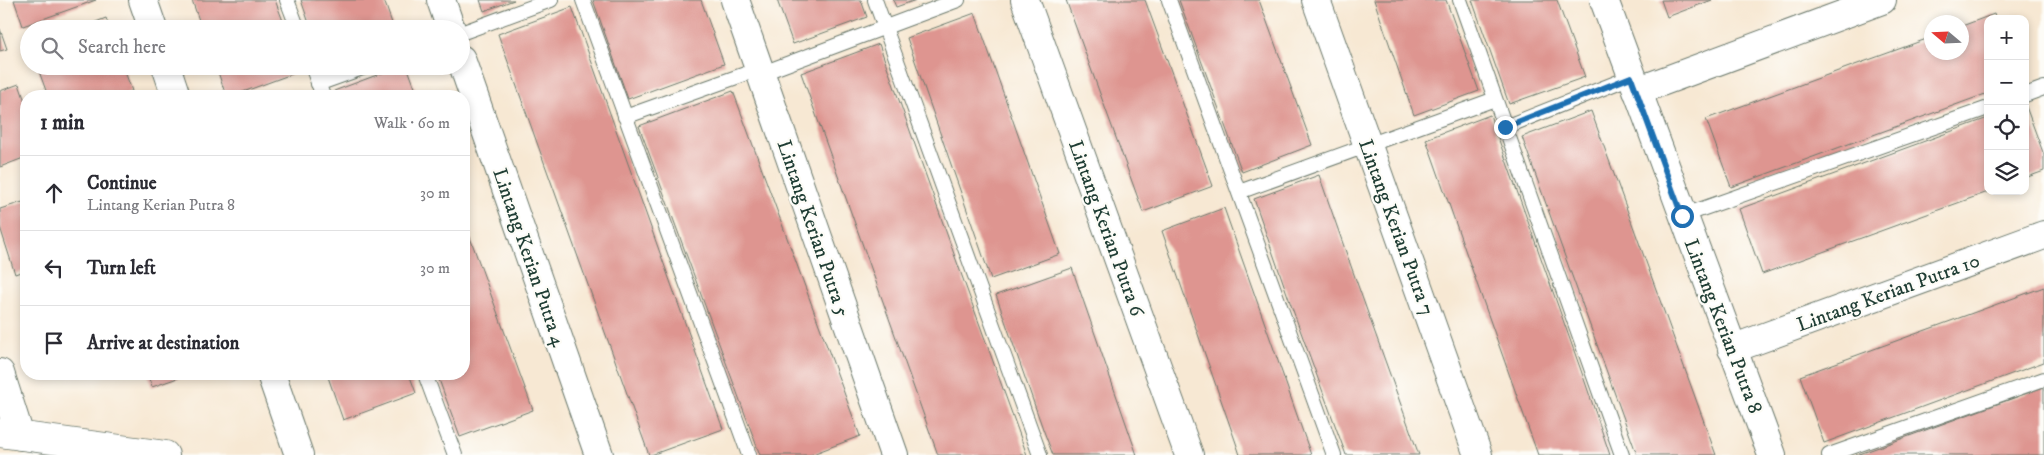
<!DOCTYPE html>
<meta charset="utf-8">
<style>
:root{--surface:#fff;--page:#f7f7f7;--text:#2b2b33;--muted:#7c7c81;--line:#e1e1e2}
body{margin:0;font-family:"IM FELL DW Pica",serif;background:var(--page);color:var(--text)}
.controls{position:absolute;right:15px;top:15px;display:grid;overflow:hidden;border-radius:10px;box-shadow:0 2px 8px #0003}
.controls button{width:45px;height:45px;display:grid;place-items:center;padding:0;border:0;border-bottom:1px solid var(--line);background:var(--surface);color:var(--text);font:25px sans-serif}
.compass{position:absolute;left:1924px;top:15px;width:45px;height:45px;border-radius:50%;background:var(--surface);box-shadow:0 2px 8px #0003;rotate:289deg}
.stop{position:absolute;width:15px;height:15px;margin:-11px;border:4px solid #1f6fb2;border-radius:50%;background:#fff}
.stop.end{background:#1f6fb2;border-color:#fff;box-shadow:0 1px 5px #0008}
.list{margin:0;padding:0;list-style:none}
h2{display:flex;justify-content:space-between;align-items:center;height:65px;margin:0;padding:0 20px;font-size:21px}
h2 small{font-size:16px;font-weight:400;color:var(--muted)}
.list li{display:grid;grid-template-columns:32px 1fr auto;gap:15px;align-items:center;box-sizing:border-box;height:75px;padding:0 20px;border-top:1px solid var(--line)}
.list b{display:block;font-size:19px;white-space:nowrap}
.list p{margin:0;font-size:16px;white-space:nowrap;color:var(--muted)}
.list em{font-size:16px;font-style:normal;color:var(--muted)}
.icon{flex:none;width:28px;height:28px;fill:none;stroke:currentColor;stroke-width:2;stroke-linecap:round;stroke-linejoin:round}
.map{position:relative;flex:none;width:2044px;height:455px;overflow:hidden}
.search{position:absolute;background:var(--surface);box-shadow:0 2px 8px #0003;left:20px;top:20px;width:450px;height:55px;display:flex;align-items:center;gap:12px;box-sizing:border-box;padding:0 18px;border-radius:28px;color:var(--muted);font-size:19px}
.panel{position:absolute;background:var(--surface);box-shadow:0 2px 8px #0003;left:20px;top:90px;width:450px;height:290px;border-radius:20px}
.map>svg:first-child{display:block}
</style>
<div class="map">
<svg width="2044" height="455" viewBox="0 0 2044 455">
<rect width="100%" height="100%" fill="#fdfcf7"/>
<filter id="ink" filterUnits="userSpaceOnUse"><feTurbulence type="fractalNoise" baseFrequency=".02" numOctaves="2"/><feDisplacementMap in="SourceGraphic" scale="10" xChannelSelector="R" yChannelSelector="G"/><feConvolveMatrix kernelMatrix="1 2 1 2 8 2 1 2 1" color-interpolation-filters="sRGB"/></filter>
<filter id="wash" filterUnits="userSpaceOnUse"><feTurbulence type="fractalNoise" baseFrequency=".0096" numOctaves="4" result="noise"/><feDisplacementMap in="SourceGraphic" scale="20" xChannelSelector="R" yChannelSelector="G"/><feGaussianBlur stdDeviation="1.12" result="paint"/><feColorMatrix in="noise" values="0 0 0 0 0 0 0 0 0 0 0 0 0 0 0 0 0 1.4 0 .05"/><feComposite in="paint" operator="in"/></filter>
<g filter="url(#wash)">
<rect width="100%" height="100%" fill="#f7e8d3"/>
<g id="blocks">
<path fill="#de9590" d="M14,0H96L23,26Z
M192,0H275L286,29H202Z
M301,0H384L394,29H311Z
M480,0H514L484,11Z
M593,0H701L724,64L628,99Z
M777,0H861L867,17L793,44Z
M893,0H916L896,7Z
M1066,0H1145L1213,186L1143,212Z
M1179,0H1259L1312,145L1242,172Z
M1374,0H1446L1479,91L1414,115Z
M1472,0H1557L1585,77L1509,104Z
M1661,0H1712L1667,17Z
M572,7L723,429L651,455H649L498,34Z
M975,13L1060,254L991,279L907,38Z
M1994,14L1996,19H1988V93L1731,187L1706,119L1932,37V52H1962V26Z
M106,18L110,29H78Z
M0,29L7,49L0,51Z
M879,44L954,254L1027,455H938L914,388L801,73Z
M37,66H123L132,91L119,96H48Z
M216,66H299L300,71L232,96H226Z
M401,66H407L418,96H336L334,91Z
M19,84L26,104V157L0,167V91Z
M733,91L860,436L810,455H760L639,126Z
M2025,104L2044,155V171L2025,178Z
M1591,111L1657,292L1716,455H1637L1559,240L1522,137Z
M1490,115L1583,376L1610,455H1538L1481,295L1426,139Z
M1988,118V192L1762,274L1739,209Z
M1319,175L1347,255L1419,455H1346L1291,305L1254,199Z
M26,201V270L15,274L0,227V209Z
M1224,208L1271,341L1311,455H1240L1236,443L1162,231Z
M464,221L533,410L460,437L437,374H464Z
M1072,268L1081,294L1137,455H1053L1043,429L996,295Z
M2044,287V362L1824,443L1800,376Z
M147,374H189L152,387Z
M327,374H409L416,393L343,420Z
M2044,387V455H1857Z"/>
</g>
</g>
<g filter="url(#ink)">
<use href="#blocks" fill-opacity="0" stroke="#6b796c" stroke-width="1"/>
<g fill="none" stroke-linecap="round" stroke-linejoin="round">
<g stroke="#6b796c" stroke-width="16">
<path id="lane" d="M287,0L298,29
M583,0L749,455
M875,0L1040,455
M1169,0L1334,455
M1460,0L1622,455
M461,33L551,0
M312,66L323,96
M760,74L958,0
M318,84L368,66
M2025,95L2044,88
M625,117L759,69
M1505,127L1631,77
M1239,192L1495,99
M1682,216L1988,108
M425,374L455,455
M1829,455L2044,379"/>
</g>
<g stroke="#6b796c" stroke-width="30">
<path id="street" d="M143,0L153,29
M441,0L451,29
M735,0L894,455
M1025,0L1189,455
M1316,0L1478,455
M1604,0L1772,455
M461,59L599,455
M166,66L176,96
M1637,91L1882,0
M1732,349L2044,235
M0,373L20,436
M271,374L299,455
M0,433L165,455"/>
</g>
<use href="#lane" stroke="#fff" stroke-width="14"/>
<use href="#street" stroke="#fff" stroke-width="28"/>
</g>
</g>
<g fill="none" stroke-linecap="round" stroke-linejoin="round" filter="url(#ink)">
<path stroke="#1f6fb2" stroke-width="6" d="M1505,127L1631,77L1682,216"/>
</g>
<g text-anchor="middle" stroke-width="4.5" stroke-linejoin="round" paint-order="stroke">
<g font-size="20" fill="#1f3d34" stroke="#fdfcf7">
<text transform="translate(1397 227) rotate(70)" y="7">Lintang Kerian Putra 7</text>
<text transform="translate(814 228) rotate(71)" y="7">Lintang Kerian Putra 5</text>
<text transform="translate(1107 228) rotate(70)" y="7">Lintang Kerian Putra 6</text>
<text transform="translate(530 257) rotate(71)" y="7">Lintang Kerian Putra 4</text>
<text transform="translate(1888 292) rotate(-20)" y="7">Lintang Kerian Putra 10</text>
<text transform="translate(1724 326) rotate(69)" y="7">Lintang Kerian Putra 8</text>
</g>
</g>
</svg>
<div class="controls">
<button>+</button>
<button>−</button>
<button><svg class="icon" aria-label="locate" viewBox="0 0 24 24"><circle cx="12" cy="12" r="6"/><path d="M12 2v4M12 18v4M2 12h4M18 12h4"/></svg></button>
<button><svg class="icon" aria-label="layers" viewBox="0 0 24 24"><path d="M12 4l9 5-9 5-9-5zM3 14l9 5 9-5"/></svg></button>
</div>
<svg class="compass" viewBox="-18 -18 36 36"><path d="M0-13l5 13h-10z" fill="#e53935"/><path d="M0 13l5-13h-10z" fill="#7c7c81"/></svg>
<div class="stop" style="left:1682px;top:216px"></div>
<div class="stop end" style="left:1505px;top:127px"></div>
<div class="search"><svg class="icon" aria-label="search" viewBox="0 0 24 24"><circle cx="10" cy="10" r="6"/><path d="M15 15l6 6"/></svg>Search here</div>
<section class="panel">
<h2>1 min<small>Walk · 60 m</small></h2>
<ul class="list">
<li><svg class="icon" aria-label="ahead" viewBox="0 0 24 24"><path d="M12 20V5M6 11l6-6 6 6"/></svg><div><b>Continue</b><p>Lintang Kerian Putra 8</p></div><em>30 m</em></li>
<li><svg class="icon" aria-label="left" viewBox="0 0 24 24"><path d="M17 20v-9H6M10 6l-5 5 5 5"/></svg><div><b>Turn left</b></div><em>30 m</em></li>
<li><svg class="icon" aria-label="arrive" viewBox="0 0 24 24"><path d="M6 21V4h12l-3 4 3 4H6"/></svg><div><b>Arrive at destination</b></div></li>
</ul>
</section>
</div>
